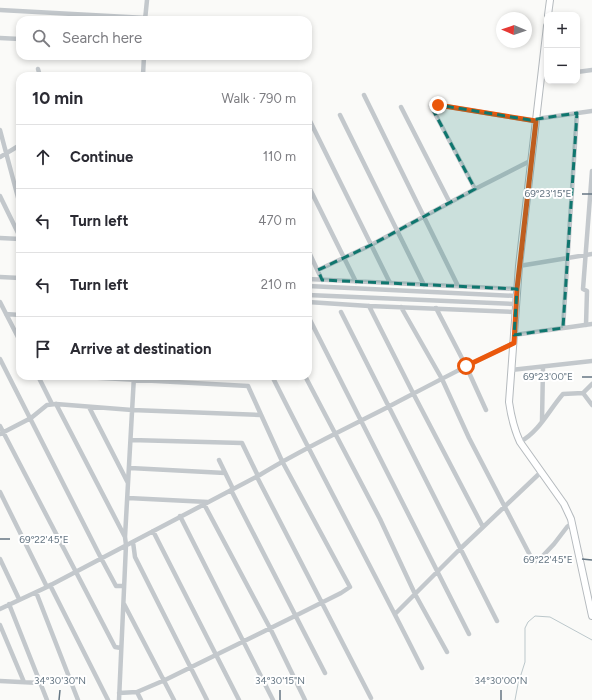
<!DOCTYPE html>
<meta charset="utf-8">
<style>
:root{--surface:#fff;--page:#f2f2f3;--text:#2b2b33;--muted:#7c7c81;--line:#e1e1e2}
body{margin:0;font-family:Figtree,sans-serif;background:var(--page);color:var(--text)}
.controls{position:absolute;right:12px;top:12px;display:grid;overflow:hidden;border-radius:8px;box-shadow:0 2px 6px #0003}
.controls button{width:36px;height:36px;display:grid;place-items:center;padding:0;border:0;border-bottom:1px solid var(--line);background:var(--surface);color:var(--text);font:20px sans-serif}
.compass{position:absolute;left:496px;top:12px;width:36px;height:36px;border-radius:50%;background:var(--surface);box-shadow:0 2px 6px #0003;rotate:272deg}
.stop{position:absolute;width:12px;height:12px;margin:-9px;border:3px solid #ea580c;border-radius:50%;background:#fff}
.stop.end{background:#ea580c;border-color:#fff;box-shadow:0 1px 4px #0008}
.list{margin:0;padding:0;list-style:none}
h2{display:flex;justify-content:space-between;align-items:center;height:52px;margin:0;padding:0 16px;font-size:17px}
h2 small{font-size:13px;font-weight:400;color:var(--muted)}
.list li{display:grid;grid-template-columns:26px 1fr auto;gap:12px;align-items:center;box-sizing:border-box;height:64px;padding:0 16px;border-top:1px solid var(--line)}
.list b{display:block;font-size:15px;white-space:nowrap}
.list em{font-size:13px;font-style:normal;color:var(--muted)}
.icon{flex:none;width:22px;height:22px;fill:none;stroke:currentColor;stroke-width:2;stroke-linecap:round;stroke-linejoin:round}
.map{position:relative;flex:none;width:592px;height:700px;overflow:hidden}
.search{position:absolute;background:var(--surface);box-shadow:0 2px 6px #0003;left:16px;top:16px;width:296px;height:44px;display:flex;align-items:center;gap:10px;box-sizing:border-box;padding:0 14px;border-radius:12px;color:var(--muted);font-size:15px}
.panel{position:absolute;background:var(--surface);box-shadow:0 2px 6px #0003;left:16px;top:72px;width:296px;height:308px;border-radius:12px}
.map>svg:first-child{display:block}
</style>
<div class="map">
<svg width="592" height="700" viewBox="0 0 592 700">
<rect width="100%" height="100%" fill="#fafaf8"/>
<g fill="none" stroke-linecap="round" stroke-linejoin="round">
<path stroke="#bbc7cb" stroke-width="1" d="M515,700L518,684L525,662V628L528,622L535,616L550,617L592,640"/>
<g stroke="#b5babe" stroke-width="8">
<path id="major" d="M548,15L550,0
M547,26L519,266L509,402C511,416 514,429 520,442L564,504L571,519L592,616"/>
</g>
<path stroke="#c3c8cc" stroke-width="4.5" d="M0,10L146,18
M145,20L147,0
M0,38L20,39
M38,69L40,76
M577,72L592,70
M143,75L144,56
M364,95L458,286
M401,107L450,203
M340,115L424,285
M308,117L390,283
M536,119L592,111
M0,130L20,205
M0,157L20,145
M308,185L356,282
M475,189L431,106L433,104L438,105L535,121
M0,196L20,237
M0,238L20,239
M308,250L322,280
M519,266L592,254
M318,270L371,245L475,189L530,161
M0,277L20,278
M308,279L517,289
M308,286L516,296
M308,295L516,304
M0,302L20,341
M308,302L369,306L516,312
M369,306L413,393L483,527
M401,307L442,379L469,438L533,561H538L554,544L567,527L572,523
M436,308L466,366L486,410
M341,312L497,621
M6,314L20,315
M308,316L469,634
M586,325L587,291L583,289L592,171
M563,328L577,113
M514,335L592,324
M0,359L101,558L116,586H124
M511,370L592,361
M38,376L52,404
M65,376L248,386L282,461L350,587L341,593L295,616L165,680L137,692L119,693
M272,376C321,474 373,570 422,668
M305,376L380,519L415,594L447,652
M583,393L592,405
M56,404L125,537
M89,407L128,483
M542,421L543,367
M0,426L115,647L121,648
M0,434L31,418L47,405L56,404L132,410L260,415
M131,440L242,443L258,476
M520,442C539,432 549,410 563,394L583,393L592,384
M219,460L233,489
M130,468L225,473
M257,477L371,698
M231,490L325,673
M0,492L47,587
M128,498L208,502
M204,504L270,628L305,700
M180,516L273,700
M153,531L239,700
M133,542L135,557L207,700
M0,559L19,599
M50,585L108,700
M36,592L78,700
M9,604L47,700
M124,604L174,700
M0,609L47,587L258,476C300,450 345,429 388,407C430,385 471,363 514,343
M395,614L460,549L541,472
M0,625L24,682
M0,681L40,683
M137,692L141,700
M119,700L126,545L125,537L134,376"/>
<use href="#major" stroke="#fff" stroke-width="6"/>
</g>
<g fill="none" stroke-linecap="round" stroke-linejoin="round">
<path stroke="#ea580c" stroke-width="5" d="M438,105L536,121L517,289L514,343L466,366"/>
</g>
<path fill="#0f766e" fill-opacity="0.2" stroke="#0f766e" stroke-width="3" stroke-dasharray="8 5" stroke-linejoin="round" d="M433,104L530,120L577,113L563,328L514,335L517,289L322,280L318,270L371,245L475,189L431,106Z"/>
<path fill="none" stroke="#657683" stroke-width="1.5" d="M582,194H592M582,377H592M0,539H10M582,559L592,560M59,700L60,690M280,700V690M501,700V690"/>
<g font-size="10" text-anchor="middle" fill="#657683" stroke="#fff" stroke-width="4" stroke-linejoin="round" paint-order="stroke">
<text x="548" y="197">69°23'15"E</text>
<text x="548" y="380">69°23'00"E</text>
<text x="44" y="543">69°22'45"E</text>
<text x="548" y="563">69°22'45"E</text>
<text x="60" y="684">34°30'30"N</text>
<text x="280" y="684">34°30'15"N</text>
<text x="501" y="684">34°30'00"N</text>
</g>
</svg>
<div class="controls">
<button>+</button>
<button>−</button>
</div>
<svg class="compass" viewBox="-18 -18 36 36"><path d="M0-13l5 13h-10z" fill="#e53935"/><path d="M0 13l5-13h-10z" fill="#7c7c81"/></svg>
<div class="stop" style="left:466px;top:366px"></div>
<div class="stop end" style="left:438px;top:105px"></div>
<div class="search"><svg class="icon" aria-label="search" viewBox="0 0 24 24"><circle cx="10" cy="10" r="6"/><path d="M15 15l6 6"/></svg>Search here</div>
<section class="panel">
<h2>10 min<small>Walk · 790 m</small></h2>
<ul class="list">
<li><svg class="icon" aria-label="ahead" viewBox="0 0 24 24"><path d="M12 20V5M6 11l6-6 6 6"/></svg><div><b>Continue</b></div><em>110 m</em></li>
<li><svg class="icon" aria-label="left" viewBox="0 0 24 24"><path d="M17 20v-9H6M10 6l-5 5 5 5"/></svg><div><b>Turn left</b></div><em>470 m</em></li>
<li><svg class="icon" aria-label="left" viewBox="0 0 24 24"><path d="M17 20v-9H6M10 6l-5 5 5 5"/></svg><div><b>Turn left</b></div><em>210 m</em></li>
<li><svg class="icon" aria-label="arrive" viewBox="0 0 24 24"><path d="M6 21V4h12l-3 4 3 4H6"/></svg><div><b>Arrive at destination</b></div></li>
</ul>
</section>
</div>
